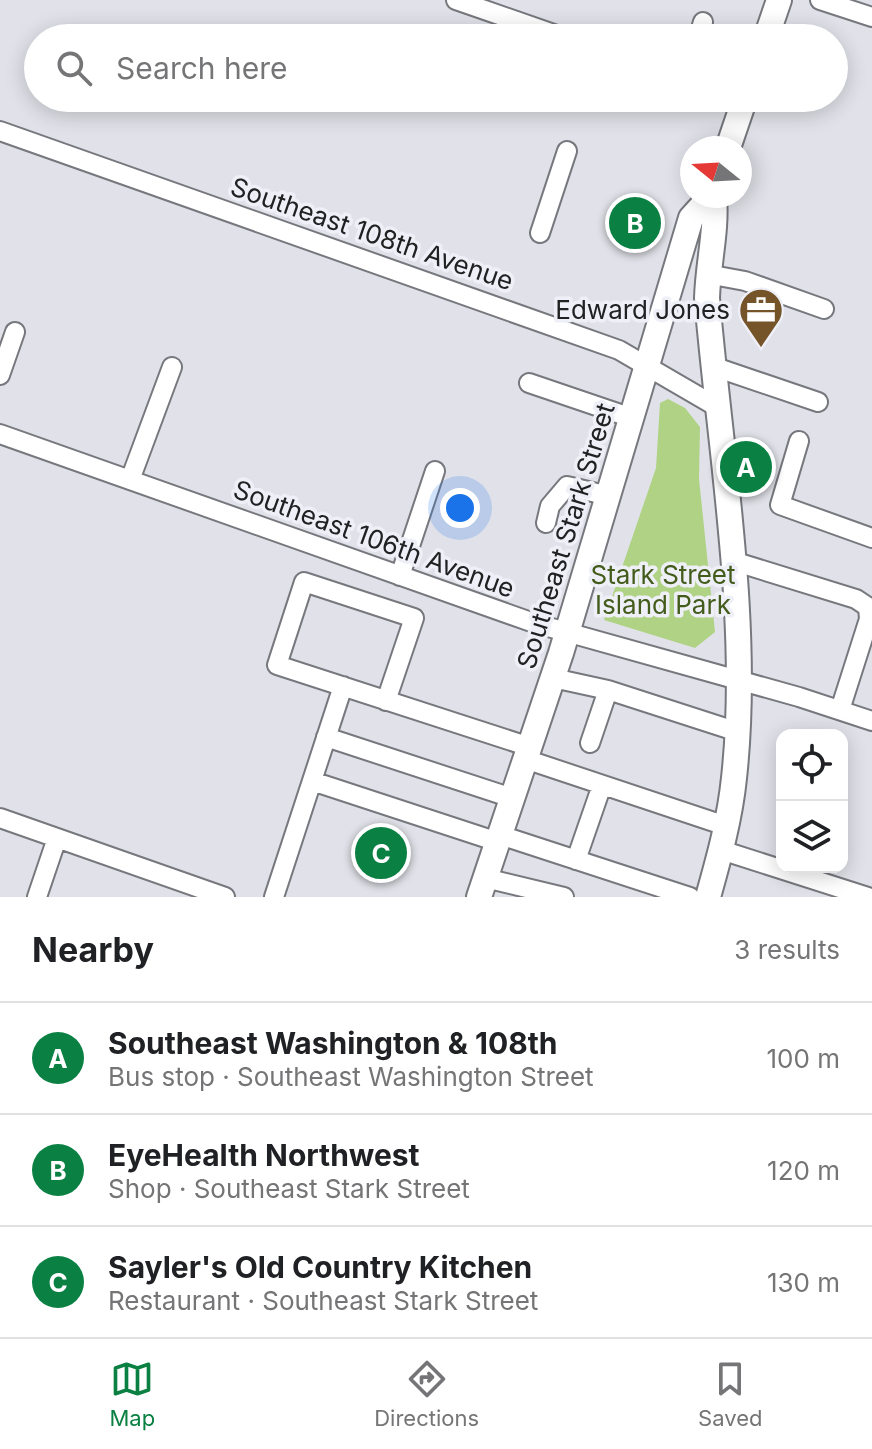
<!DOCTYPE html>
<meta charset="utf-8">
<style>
:root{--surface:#fff;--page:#f2f2f2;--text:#202124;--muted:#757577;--line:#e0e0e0;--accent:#0b8043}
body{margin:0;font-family:Inter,sans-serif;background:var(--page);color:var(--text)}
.controls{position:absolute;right:24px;bottom:24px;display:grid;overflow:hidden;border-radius:16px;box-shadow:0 4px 20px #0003}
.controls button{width:72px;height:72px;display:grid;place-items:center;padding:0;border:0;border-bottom:2px solid var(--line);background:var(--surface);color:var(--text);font:40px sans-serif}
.compass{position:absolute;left:680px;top:136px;width:72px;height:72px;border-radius:50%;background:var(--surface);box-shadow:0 4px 20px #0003;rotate:288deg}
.you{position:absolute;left:460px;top:508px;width:28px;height:28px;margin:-20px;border:6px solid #fff;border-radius:50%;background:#1a73e8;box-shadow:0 0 0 12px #1a73e833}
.badge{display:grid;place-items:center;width:52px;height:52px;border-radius:50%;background:var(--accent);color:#fff;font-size:26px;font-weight:700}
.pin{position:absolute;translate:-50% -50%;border:4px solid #fff;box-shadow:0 2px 8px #0006}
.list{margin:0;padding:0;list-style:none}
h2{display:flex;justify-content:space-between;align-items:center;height:104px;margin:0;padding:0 32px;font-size:34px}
h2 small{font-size:26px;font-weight:400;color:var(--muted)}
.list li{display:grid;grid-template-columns:52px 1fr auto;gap:24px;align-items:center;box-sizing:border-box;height:112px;padding:0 32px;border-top:2px solid var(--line)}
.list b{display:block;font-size:30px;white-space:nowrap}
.list p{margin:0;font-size:26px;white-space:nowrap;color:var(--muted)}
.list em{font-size:26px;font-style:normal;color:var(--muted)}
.icon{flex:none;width:44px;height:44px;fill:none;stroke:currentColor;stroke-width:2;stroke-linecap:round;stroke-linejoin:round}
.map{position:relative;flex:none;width:872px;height:897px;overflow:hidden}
.search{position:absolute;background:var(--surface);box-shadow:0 4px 20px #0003;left:24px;right:24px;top:24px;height:88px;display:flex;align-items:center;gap:20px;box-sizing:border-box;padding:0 28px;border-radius:44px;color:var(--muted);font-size:30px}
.sheet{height:440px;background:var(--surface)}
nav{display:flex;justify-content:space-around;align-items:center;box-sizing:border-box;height:112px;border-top:2px solid var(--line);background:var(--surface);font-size:22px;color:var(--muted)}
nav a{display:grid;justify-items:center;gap:4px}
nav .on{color:var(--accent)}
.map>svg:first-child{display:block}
</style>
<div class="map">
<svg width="872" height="897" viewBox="0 0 872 897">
<rect width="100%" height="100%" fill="#e1e2e9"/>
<path fill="#afd284" d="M668,399L685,408L700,427L699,479L715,632L695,648L604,620L656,468L660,403Z"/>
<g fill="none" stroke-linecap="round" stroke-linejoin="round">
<g stroke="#77787e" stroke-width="22">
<path id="minor" d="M456,0L565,38
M820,0L872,17
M698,38L703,22
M0,131L619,350L717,407
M540,233L567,151
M707,274L745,281L824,309
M712,366L818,402
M0,375L15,332
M529,383L632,418
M0,434L534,623L799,697L872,721
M799,441L780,505L872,538
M130,480L172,367
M546,523L550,506L567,486L609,496
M733,561L856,599L868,607L869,619L840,710
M400,576L435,471
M553,678L608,690L738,732
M386,701L414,618L304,582L277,665L530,747
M326,737L512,798
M590,743L608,690
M525,759L726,826
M312,781L498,842
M0,818L225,897
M500,835L690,897
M721,850L868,897
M576,860L602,785
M485,878L564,897
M37,897L57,838
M274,897L343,686"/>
</g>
<g stroke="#77787e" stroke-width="28">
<path id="major" d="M766,38L779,0
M728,148L745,98
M479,897L561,653L691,218L711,196
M708,897C719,858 730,818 734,778C751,623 720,453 707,298C708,263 717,231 714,196"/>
</g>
<use href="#minor" stroke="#fff" stroke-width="18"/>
<use href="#major" stroke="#fff" stroke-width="24"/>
</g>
<defs>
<g id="office-pin" transform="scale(2.3)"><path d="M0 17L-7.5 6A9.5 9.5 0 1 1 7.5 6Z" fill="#75542a" stroke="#eff0f7"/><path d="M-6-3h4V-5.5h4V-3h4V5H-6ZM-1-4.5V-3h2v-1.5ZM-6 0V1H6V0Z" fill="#fff"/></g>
</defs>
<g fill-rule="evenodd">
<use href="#office-pin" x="761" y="310"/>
</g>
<g text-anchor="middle" stroke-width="7" stroke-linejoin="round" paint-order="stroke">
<g font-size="26" fill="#212123" stroke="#eff0f7">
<text transform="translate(372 234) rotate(19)" y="9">Southeast 108th Avenue</text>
<text transform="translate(566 536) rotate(-73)" y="9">Southeast Stark Street</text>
<text transform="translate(374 539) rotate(20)" y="9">Southeast 106th Avenue</text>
</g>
<g font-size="26" fill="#212123" stroke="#eff0f7" text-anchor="end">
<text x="730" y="319">Edward Jones</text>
</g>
<g font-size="26" fill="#435c1c" stroke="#eff0f7">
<text x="663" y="584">Stark Street<tspan x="663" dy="30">Island Park</tspan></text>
</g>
</g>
</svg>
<div class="controls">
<button><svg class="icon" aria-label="locate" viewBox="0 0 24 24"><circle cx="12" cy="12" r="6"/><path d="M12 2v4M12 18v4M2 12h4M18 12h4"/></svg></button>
<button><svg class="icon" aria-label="layers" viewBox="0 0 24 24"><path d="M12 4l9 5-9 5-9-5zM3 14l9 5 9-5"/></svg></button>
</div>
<svg class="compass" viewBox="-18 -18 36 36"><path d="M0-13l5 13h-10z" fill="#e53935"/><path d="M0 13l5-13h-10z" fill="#757577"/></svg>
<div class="you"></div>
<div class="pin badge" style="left:746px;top:467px">A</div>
<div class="pin badge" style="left:635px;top:223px">B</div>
<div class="pin badge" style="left:381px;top:853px">C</div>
<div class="search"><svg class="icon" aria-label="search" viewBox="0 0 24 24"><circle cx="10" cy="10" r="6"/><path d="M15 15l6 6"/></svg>Search here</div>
</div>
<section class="sheet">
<h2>Nearby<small>3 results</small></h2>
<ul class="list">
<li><span class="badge">A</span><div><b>Southeast Washington &amp; 108th</b><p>Bus stop · Southeast Washington Street</p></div><em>100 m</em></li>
<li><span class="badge">B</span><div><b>EyeHealth Northwest</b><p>Shop · Southeast Stark Street</p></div><em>120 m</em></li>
<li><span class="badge">C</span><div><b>Sayler's Old Country Kitchen</b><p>Restaurant · Southeast Stark Street</p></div><em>130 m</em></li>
</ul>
</section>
<nav>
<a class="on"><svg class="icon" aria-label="map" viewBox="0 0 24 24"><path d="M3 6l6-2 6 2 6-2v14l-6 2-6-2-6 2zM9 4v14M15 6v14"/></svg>Map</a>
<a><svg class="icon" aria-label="directions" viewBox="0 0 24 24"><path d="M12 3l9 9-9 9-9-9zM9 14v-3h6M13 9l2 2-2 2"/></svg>Directions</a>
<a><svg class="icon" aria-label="saved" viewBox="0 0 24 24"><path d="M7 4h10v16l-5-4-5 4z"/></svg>Saved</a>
</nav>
